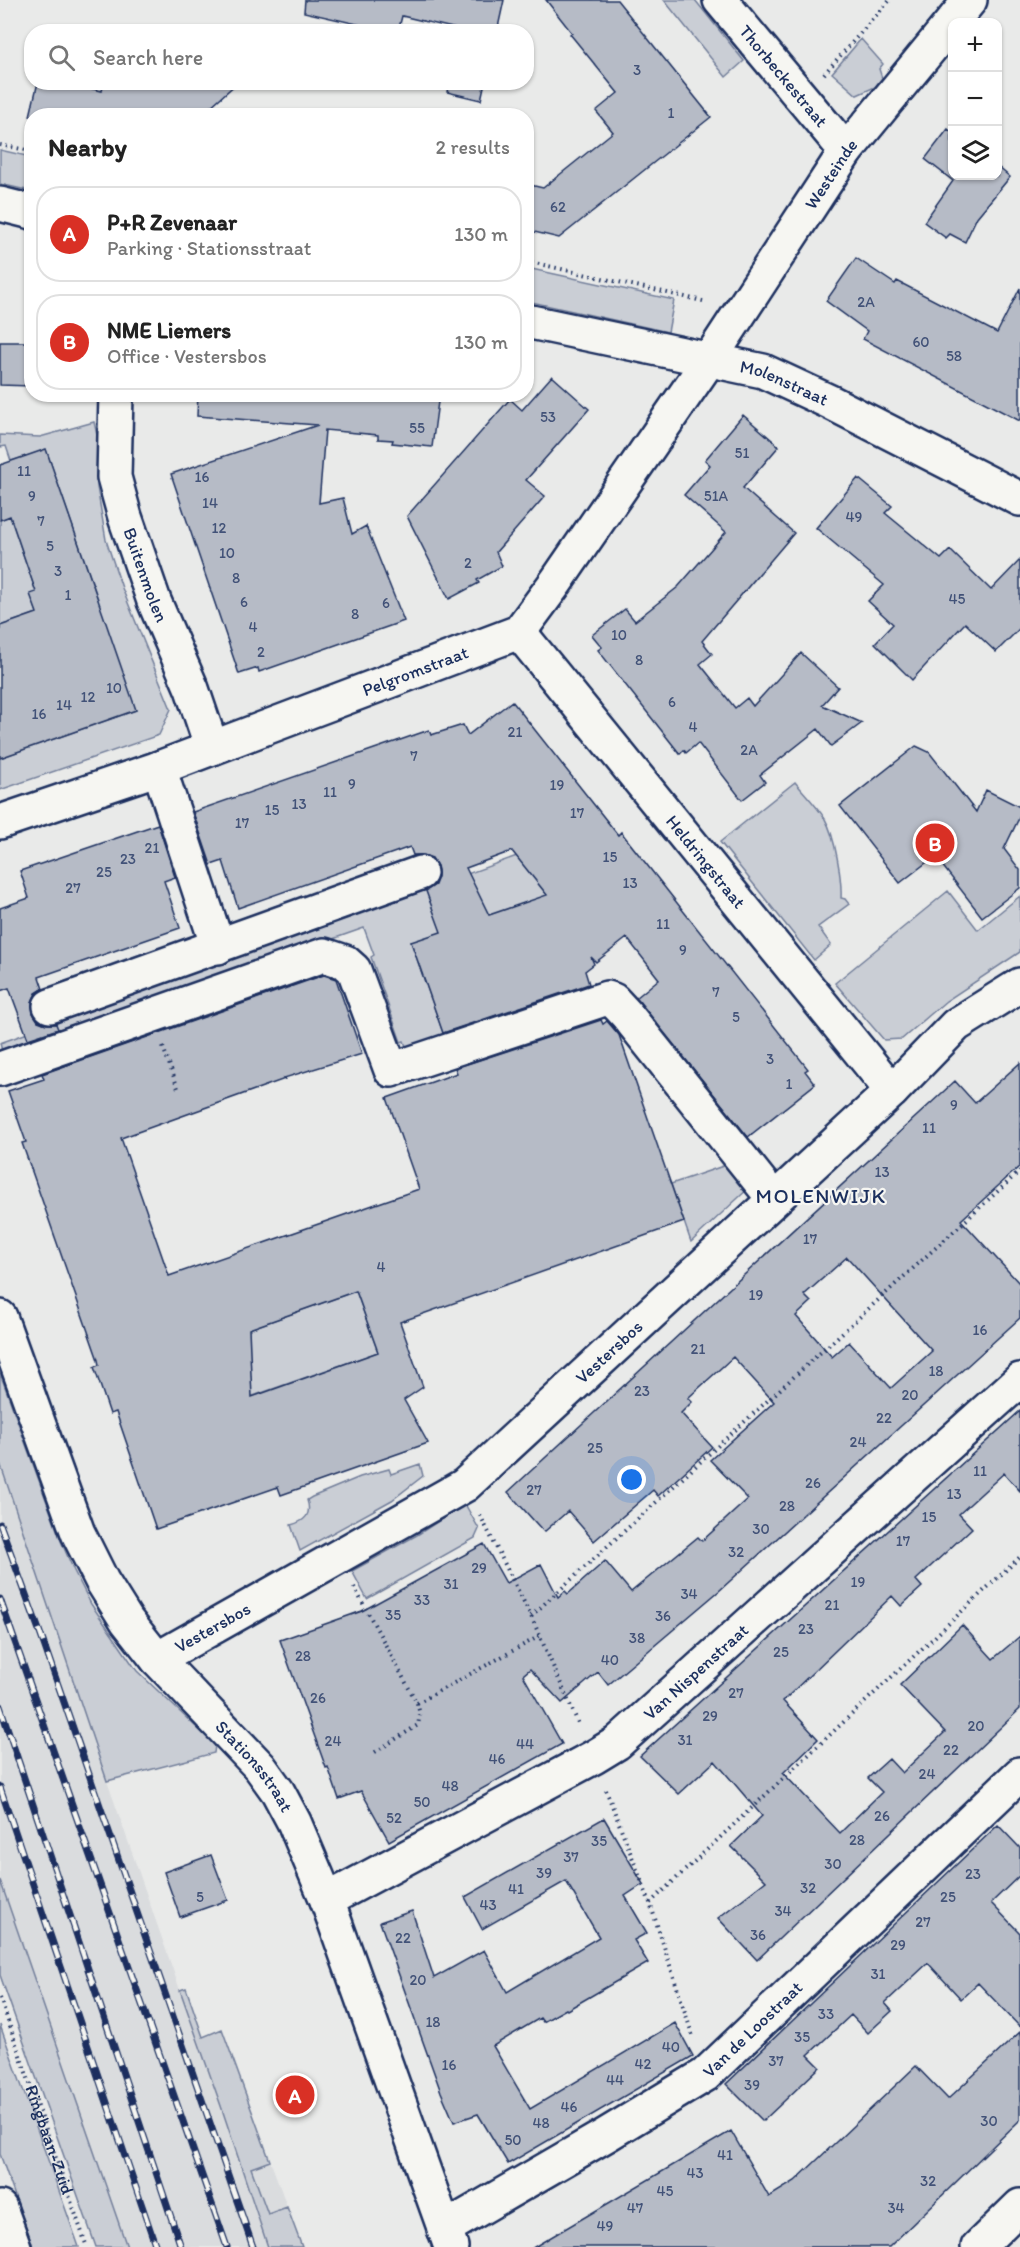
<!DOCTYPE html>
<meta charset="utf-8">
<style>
:root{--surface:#fff;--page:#f6f6f6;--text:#222;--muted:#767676;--line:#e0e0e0;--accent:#d93025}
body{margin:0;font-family:Itim,sans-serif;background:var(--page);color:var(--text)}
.controls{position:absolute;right:18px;top:18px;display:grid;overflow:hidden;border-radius:12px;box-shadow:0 2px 4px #0004}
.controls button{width:54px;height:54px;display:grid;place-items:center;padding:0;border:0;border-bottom:2px solid var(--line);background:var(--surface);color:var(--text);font:30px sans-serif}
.you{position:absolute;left:632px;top:1480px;width:21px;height:21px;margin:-15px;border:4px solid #fff;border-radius:50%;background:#1a73e8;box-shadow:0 0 0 9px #1a73e833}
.badge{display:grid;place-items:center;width:39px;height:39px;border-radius:50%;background:var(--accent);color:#fff;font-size:20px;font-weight:700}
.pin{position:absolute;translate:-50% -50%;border:3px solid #fff;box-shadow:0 2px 6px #0006}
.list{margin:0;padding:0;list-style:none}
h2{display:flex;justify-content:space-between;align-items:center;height:78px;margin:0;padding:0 24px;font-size:26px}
h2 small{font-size:20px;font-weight:400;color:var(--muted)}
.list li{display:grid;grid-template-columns:39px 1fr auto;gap:18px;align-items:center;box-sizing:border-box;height:96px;margin:0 12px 12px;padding:0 12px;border:2px solid var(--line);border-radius:24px}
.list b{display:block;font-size:22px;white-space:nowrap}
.list p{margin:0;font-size:20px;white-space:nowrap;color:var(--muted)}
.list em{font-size:20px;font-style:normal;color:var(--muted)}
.icon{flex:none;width:33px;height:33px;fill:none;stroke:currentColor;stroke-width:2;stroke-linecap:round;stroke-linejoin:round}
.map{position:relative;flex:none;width:1020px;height:2247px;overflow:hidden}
.search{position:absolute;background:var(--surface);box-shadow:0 2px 4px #0004;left:24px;top:24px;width:510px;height:66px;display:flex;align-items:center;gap:15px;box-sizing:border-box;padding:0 21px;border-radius:24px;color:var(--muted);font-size:22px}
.panel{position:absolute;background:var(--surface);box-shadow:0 2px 4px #0004;left:24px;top:108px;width:510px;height:294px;border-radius:24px}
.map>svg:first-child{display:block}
</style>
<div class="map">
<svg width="1020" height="2247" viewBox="0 0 1020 2247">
<rect width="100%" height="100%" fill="#e9eae9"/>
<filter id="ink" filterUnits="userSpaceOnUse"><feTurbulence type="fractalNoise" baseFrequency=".0167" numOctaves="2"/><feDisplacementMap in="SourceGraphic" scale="12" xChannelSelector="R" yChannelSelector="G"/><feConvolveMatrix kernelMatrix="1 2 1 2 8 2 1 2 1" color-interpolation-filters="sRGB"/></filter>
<g filter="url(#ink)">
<path fill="#dadcde" d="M0,1444L121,1776L107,1781L180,1990L186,1988L203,2037L222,2029L302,2247H102L0,1958Z"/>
<path fill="#caced5" stroke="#727e9a" stroke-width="1.5" d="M664,0H695L744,61L726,77Z
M861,39L883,64L879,69L882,78L875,87L857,95L832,73Z
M0,150L31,157V191L0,184Z
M527,268L674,300L668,332L527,301Z
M94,422L97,435V487L106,540L122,588L171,709L159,735L0,790V758L136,710L70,609L98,599L46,450L11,461L6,446L0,447V435L40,437Z
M10,516L36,592L31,594L37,613L0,626V520Z
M795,782C805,794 817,806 825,819C835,836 842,879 841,898L845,899L849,904L818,927L831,945L814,960L720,842Z
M517,856L589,948L411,942L446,1041L409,1054L404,1041L401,1042L371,957L374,955L364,928L3,1055L0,1043Z
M948,891L978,930L1020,896V952L946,1001L902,1039L884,1040L835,983Z
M732,1163L751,1186L691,1242L671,1184Z
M356,1291L378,1352L250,1397L249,1329Z
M0,1373L61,1541L74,1571L91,1604L137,1671L215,1745L214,1753L107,1781L0,1463Z
M420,1464L423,1476L392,1500L300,1551L291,1525C305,1521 312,1515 307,1500L312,1497L360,1477L389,1469L391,1474Z
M465,1504L479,1529L475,1538L367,1599L352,1571L417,1535Z
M0,1880L127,2247H96L0,1975Z
M186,1988L203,2037L222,2029L270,2161L251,2168L268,2214L287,2207L302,2247H268L221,2106L180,1990Z
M0,2025L79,2247H33L0,2154Z"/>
<path fill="#b6bbc6" stroke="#1b2f5e" stroke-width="1.5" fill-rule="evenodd" d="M305,0H504L497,32H461V30L402,16L398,32H392L304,12Z
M546,0H617L711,117L559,238L526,230V184L543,188L613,132L596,111L618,93L570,34L572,33Z
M38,82H64L102,91L104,82H238L200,116H30Z
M449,82H485L481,100L447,92Z
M948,129L952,133V176H998V167L1010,177L977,217L965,242L950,234L946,238L924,222L953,181L925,159Z
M856,258L895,284L897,281L997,333L1020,288V421L863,339L867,331L826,301Z
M0,342H32V386L0,385Z
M552,376L589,409L526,480L545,496L496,552L502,566L477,580L479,583L449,599L407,516L510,399L522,410Z
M198,394H439L432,447L392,443L393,440L378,439V435L325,430L319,503L343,498L352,534L366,526L404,621L259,672L258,668L239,674L171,474L318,425L197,416Z
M743,415L779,446L743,488L794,533L702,641L712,654L700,664L735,708L747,698L753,706L801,653L838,687L822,705L862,723L831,746L818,729L760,775L765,782L742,800L698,743L686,753L684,750L680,754L598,650L602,647L592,635L625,609L635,621L678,587L726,532L684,495L710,465L705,460Z
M46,449L136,710L0,758V626L37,613L30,594L36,592L10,516L0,520V465Z
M858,478L892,506L885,513L941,559L950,550L991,590L1020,560V628L996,652L965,623L912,680L875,643L893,624L868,601L884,585L816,528Z
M512,701L618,835L621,832L808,1069L805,1071L815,1084L748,1137L636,998L659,979L627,938L596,962L591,957L594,964L585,971L589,984L443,1033L411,942L441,932L426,891L435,885L438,876L437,866L432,858L423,855H413L410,847L238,908L223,861L211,865L193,812L429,730L431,735L463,725L468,735ZM512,851L547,895L489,915L466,868Z
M916,746L929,752L976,812L986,790L1020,807V816L1004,849L1020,870V888L982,917L935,856L900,883L840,806Z
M158,824L175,877L164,881L180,928L39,977L43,989L36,993L32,1002L33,1013L38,1021L47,1024H56L58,1029L28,1039L9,988L0,991V908L29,898L20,871Z
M324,975L336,979L362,1054L284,1078L285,1079L121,1138L169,1276L419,1189L387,1098L457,1073L455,1068L601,1020L603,1024L607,1021L619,1035L684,1222L400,1322L423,1387L404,1400L428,1443L281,1495L278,1487L156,1529L116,1412L110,1414L94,1367L99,1365L98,1360L22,1143L26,1142L8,1091L44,1079L42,1074ZM356,1291L378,1352L252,1397L249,1329Z
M1020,1063V1166L961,1220L1020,1284V1318L719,1591L608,1685L598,1672L562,1703L530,1669L523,1675L562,1744L389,1841L361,1791L339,1799L328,1767L326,1768L280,1640L362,1611L484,1544L506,1583L541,1564L558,1597L565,1591L568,1594L605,1561L631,1592L698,1537L702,1541L748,1499L710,1460L774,1402L733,1357L688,1398L692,1402L681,1413L712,1447L658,1496L653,1490L594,1541L568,1511L544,1532L508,1492L955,1081L975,1103ZM847,1257L932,1351L891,1388L849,1342L832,1357L796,1316L811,1302L804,1295Z
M1020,1411V1491L1004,1473L959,1514L972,1528L916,1580L922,1587L901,1606L892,1596L783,1701L818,1739L783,1773L840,1833L882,1792L868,1778L889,1759L902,1773L945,1732L900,1685L962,1625L993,1659L1020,1636V1709L757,1960L718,1918L766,1881L731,1846L762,1816L715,1761L679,1794L640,1756Z
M604,1818L643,1884L625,1896L647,1933L634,1940L648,1963L567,2010L566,2009L543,2022L540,2018L493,2046L530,2109L675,2023L693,2056L508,2164L478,2114L454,2122L441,2092L380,1922L412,1911L434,1978L484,1950L507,1992L599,1937L566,1881L482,1929L465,1897Z
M998,1825L1020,1848V1875L991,1903L1020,1933V2027L978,1983L961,1999L928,1963L885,2003L892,2011L868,2033L851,2015L808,2055L820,2067L763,2121L726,2084Z
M211,1855L228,1900L180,1917L164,1872Z
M1020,2032V2120L889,2247H534L731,2131L769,2197L795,2181L916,2066L948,2099Z"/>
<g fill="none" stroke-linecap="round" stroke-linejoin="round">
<g stroke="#1b2f5e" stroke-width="38">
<g id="minor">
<path id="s2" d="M720,0L846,151"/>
<path d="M0,204L32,212"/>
<path id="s3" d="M526,321L763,371L830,402L1020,499"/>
<path id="s4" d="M116,394L114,477L125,517L154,601L192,689L212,748"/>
<path id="s5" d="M519,632L892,1091"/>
<path d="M159,768L218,947"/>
<path id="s6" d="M0,822L159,768L519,632L556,582L709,360L846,151L970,0"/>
<path d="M50,1006L420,873"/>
<path d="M0,1069L324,955L345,962L354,970L391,1070L607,998L613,1000L626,1014L774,1199"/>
<path id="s7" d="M0,1317L78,1533L102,1581L127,1621L157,1659L260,1767L278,1792L294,1822L327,1900L451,2247"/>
<path id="s8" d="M157,1659L465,1485L892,1091L956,1025L1020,985"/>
<path id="s9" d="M327,1900L594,1757L617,1743L1020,1380"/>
<path d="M0,2208L14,2247"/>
<path id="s10" d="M444,2229L606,2135L705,2075L1020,1774"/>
<path d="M978,2247L1020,2206"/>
</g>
</g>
<g stroke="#1b2f5e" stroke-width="4" stroke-dasharray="1.5 4.5" stroke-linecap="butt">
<path d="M824,74L890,0"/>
<path d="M0,145L32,151"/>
<path d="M526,261L707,302"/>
<path d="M163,1047L179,1091"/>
<path d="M480,1515L531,1616L579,1725"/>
<path d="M354,1587L417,1703L420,1714L418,1725L372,1754"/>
<path d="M531,1616L1020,1171"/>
<path d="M417,1703L540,1636"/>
<path d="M606,1790L650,1903L693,2037"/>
<path d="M650,1903L1020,1557"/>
<path id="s1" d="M0,1998L87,2247"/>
</g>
<use href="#minor" stroke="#f6f6f2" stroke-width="33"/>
<g stroke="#1b2f5e" stroke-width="7">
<path id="rail" d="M0,1524L39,1630L253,2247
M0,1599L227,2247
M0,1706L181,2247
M0,1787L156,2247"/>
</g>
<use href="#rail" stroke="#f6f6f2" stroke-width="4.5" stroke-dasharray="14" stroke-linecap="butt"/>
</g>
</g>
<g text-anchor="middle" stroke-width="4.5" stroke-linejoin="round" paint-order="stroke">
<g font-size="15" fill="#425278">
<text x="637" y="75">3</text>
<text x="671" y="118">1</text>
<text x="558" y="212">62</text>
<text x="866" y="307">2A</text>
<text x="921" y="347">60</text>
<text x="954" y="361">58</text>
<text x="548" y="422">53</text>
<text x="417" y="433">55</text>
<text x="742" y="458">51</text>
<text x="24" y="476">11</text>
<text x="202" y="482">16</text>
<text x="32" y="501">9</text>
<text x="716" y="501">51A</text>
<text x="210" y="508">14</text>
<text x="854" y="522">49</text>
<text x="41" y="526">7</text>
<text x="219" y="533">12</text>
<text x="50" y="551">5</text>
<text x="227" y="558">10</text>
<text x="468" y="568">2</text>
<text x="58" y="576">3</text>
<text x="236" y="583">8</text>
<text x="68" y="600">1</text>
<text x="957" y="604">45</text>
<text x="244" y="607">6</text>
<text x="386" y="608">6</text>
<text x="355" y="619">8</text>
<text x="253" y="632">4</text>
<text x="619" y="640">10</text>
<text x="261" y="657">2</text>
<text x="639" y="665">8</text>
<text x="114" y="693">10</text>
<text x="88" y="702">12</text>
<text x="672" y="707">6</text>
<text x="64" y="710">14</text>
<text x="39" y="719">16</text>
<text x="693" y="732">4</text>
<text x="515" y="737">21</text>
<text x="749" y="755">2A</text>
<text x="414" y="761">7</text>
<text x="352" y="789">9</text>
<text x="557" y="790">19</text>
<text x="330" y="797">11</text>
<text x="299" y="809">13</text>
<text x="272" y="815">15</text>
<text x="577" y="818">17</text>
<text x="242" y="828">17</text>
<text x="152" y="853">21</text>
<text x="610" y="862">15</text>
<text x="128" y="864">23</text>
<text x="104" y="877">25</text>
<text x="630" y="888">13</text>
<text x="73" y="893">27</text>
<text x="663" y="929">11</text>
<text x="683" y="955">9</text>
<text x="716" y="997">7</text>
<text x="736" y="1022">5</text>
<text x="770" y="1064">3</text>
<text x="789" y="1089">1</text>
<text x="954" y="1110">9</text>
<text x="929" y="1133">11</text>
<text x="882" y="1177">13</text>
<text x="810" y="1244">17</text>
<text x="381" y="1272">4</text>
<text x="756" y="1300">19</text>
<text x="980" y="1335">16</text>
<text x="698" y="1354">21</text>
<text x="936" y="1376">18</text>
<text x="642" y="1396">23</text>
<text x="910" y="1400">20</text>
<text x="884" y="1423">22</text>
<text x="858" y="1447">24</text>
<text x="595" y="1453">25</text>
<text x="980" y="1476">11</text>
<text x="813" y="1488">26</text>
<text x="534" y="1495">27</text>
<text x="954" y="1499">13</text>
<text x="787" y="1511">28</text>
<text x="929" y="1522">15</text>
<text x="761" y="1534">30</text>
<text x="903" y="1546">17</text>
<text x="736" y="1557">32</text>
<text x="479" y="1573">29</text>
<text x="858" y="1587">19</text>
<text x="451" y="1589">31</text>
<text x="689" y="1599">34</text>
<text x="422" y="1605">33</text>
<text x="832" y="1610">21</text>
<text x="393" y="1620">35</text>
<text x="663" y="1621">36</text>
<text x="806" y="1634">23</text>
<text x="637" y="1643">38</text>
<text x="781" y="1657">25</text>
<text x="303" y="1661">28</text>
<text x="610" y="1665">40</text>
<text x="736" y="1698">27</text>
<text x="318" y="1703">26</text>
<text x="710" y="1721">29</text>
<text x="976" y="1731">20</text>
<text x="685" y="1745">31</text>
<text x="333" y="1746">24</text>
<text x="525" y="1749">44</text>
<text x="951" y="1755">22</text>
<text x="497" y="1764">46</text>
<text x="927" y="1779">24</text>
<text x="450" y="1791">48</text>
<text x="422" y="1807">50</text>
<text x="882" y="1821">26</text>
<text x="394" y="1823">52</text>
<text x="857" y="1845">28</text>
<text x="599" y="1846">35</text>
<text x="571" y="1862">37</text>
<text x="833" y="1869">30</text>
<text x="544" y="1878">39</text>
<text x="973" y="1879">23</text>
<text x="808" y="1893">32</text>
<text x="516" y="1894">41</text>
<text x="200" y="1902">5</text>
<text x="948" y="1902">25</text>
<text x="488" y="1910">43</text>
<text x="783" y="1916">34</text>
<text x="923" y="1927">27</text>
<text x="758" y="1940">36</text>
<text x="403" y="1943">22</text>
<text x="898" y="1950">29</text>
<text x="878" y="1979">31</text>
<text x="418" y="1985">20</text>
<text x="826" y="2019">33</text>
<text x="433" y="2027">18</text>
<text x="802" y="2042">35</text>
<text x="671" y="2052">40</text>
<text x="776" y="2066">37</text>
<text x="643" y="2069">42</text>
<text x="449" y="2070">16</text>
<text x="615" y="2085">44</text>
<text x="752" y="2090">39</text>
<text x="569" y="2112">46</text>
<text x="989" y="2126">30</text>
<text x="541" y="2128">48</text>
<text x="513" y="2145">50</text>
<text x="725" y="2160">41</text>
<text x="695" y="2178">43</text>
<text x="928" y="2186">32</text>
<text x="665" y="2196">45</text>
<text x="635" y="2213">47</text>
<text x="896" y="2213">34</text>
<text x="605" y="2231">49</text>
</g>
<g font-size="18" fill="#1b2f5e" stroke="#f6f6f2">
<text dy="6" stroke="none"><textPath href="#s2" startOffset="99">Thorbeckestraat</textPath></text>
<text dy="6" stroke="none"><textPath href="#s6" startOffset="1107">Westeinde</textPath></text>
<text dy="6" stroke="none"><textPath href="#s3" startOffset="266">Molenstraat</textPath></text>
<text dy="6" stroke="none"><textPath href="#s4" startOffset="186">Buitenmolen</textPath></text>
<text dy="6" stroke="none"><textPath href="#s6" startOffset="442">Pelgromstraat</textPath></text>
<text dy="6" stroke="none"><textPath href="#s5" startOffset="296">Heldringstraat</textPath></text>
<text dy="6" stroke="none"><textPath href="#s8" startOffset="550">Vestersbos</textPath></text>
<text dy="6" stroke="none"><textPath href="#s8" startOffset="64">Vestersbos</textPath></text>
<text dy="6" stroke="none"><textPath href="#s9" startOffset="436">Van Nispenstraat</textPath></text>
<text dy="6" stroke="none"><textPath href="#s7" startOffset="524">Stationsstraat</textPath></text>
<text dy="6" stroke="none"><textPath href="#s10" startOffset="369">Van de Loostraat</textPath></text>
<text dy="6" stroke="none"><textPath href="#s1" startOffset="150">Ringbaan-Zuid</textPath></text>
</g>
<g font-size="21" letter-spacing="1.5" fill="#1b2f5e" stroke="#f6f6f2">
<text x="821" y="1203">MOLENWIJK</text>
</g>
</g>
</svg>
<div class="controls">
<button>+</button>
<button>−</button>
<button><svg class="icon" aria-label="layers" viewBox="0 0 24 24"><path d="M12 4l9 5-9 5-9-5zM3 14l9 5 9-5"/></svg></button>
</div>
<div class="you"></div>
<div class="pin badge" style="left:295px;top:2095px">A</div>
<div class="pin badge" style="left:935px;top:843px">B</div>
<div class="search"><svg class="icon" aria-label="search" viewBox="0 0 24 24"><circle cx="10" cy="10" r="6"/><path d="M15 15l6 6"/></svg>Search here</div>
<section class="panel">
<h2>Nearby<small>2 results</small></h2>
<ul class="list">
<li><span class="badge">A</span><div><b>P+R Zevenaar</b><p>Parking · Stationsstraat</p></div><em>130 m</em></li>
<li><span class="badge">B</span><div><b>NME Liemers</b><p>Office · Vestersbos</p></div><em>130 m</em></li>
</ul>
</section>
</div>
